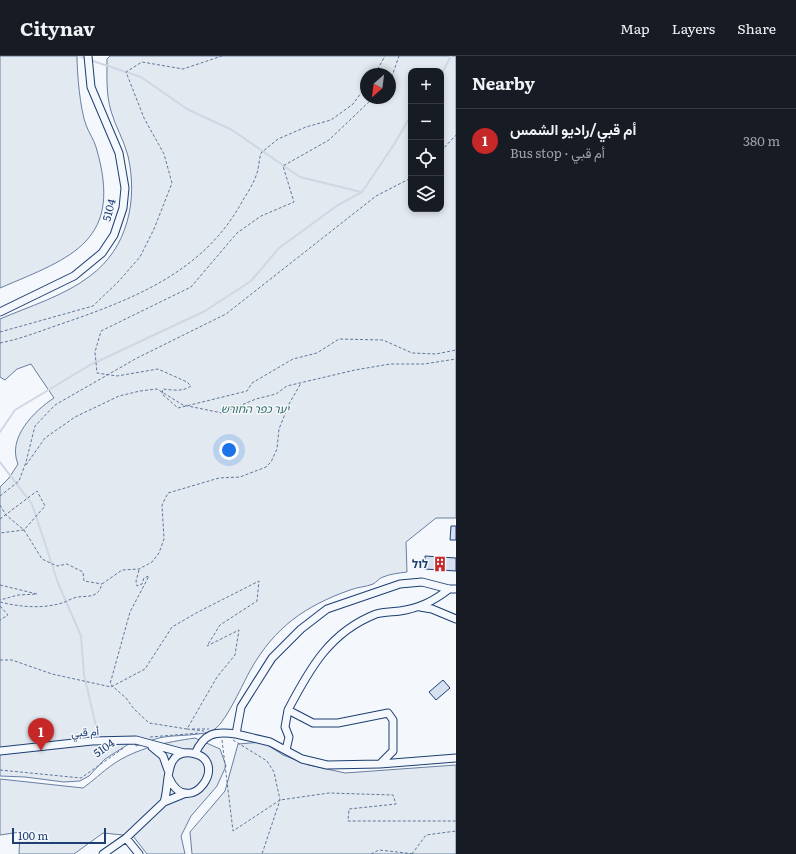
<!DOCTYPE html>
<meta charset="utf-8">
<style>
:root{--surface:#171b24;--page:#20242c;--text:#f1f3f6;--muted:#9ea1a6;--line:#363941;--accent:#c62828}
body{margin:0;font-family:Literata,Vazirmatn,"Noto Sans Hebrew",serif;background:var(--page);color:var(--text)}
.controls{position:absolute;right:12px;top:12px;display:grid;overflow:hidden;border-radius:8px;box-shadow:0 2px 6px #0003}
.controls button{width:36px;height:36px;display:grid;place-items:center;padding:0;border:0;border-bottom:1px solid var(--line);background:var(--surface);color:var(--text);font:20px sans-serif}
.compass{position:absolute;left:360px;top:12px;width:36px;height:36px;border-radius:50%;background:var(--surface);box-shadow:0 2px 6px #0003;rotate:208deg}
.scale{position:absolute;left:12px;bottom:10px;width:94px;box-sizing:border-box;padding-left:4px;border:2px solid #1d3f73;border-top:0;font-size:11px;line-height:14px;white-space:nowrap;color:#1d3f73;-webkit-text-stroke:3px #f4f7fb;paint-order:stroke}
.you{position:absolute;left:229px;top:394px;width:14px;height:14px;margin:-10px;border:3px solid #fff;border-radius:50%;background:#1a73e8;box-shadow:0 0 0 6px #1a73e833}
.badge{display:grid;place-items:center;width:26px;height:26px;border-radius:50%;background:var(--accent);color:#fff;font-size:13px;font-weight:700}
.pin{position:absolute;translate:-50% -33px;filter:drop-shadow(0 1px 2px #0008)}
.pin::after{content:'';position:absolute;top:21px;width:14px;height:12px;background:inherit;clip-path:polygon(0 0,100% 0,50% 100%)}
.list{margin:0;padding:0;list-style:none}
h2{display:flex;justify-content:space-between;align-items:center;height:52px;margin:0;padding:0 16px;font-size:17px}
h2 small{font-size:13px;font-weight:400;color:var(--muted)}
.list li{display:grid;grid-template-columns:26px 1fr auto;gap:12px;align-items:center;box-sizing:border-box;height:64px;padding:0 16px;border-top:1px solid var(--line)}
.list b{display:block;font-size:15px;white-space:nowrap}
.list p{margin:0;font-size:13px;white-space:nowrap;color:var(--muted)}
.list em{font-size:13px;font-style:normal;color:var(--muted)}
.icon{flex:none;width:22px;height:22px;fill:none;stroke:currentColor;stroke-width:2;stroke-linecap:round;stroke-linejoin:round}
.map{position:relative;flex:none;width:456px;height:798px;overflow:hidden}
header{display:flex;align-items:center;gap:24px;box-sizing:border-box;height:56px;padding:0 20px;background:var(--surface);border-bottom:1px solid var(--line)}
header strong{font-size:19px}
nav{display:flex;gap:22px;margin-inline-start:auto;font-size:14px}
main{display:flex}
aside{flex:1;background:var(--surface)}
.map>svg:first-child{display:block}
</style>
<header>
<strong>Citynav</strong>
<nav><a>Map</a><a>Layers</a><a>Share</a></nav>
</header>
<main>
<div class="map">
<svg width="456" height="798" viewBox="0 0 456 798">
<rect width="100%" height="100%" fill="#f4f7fb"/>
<path fill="#e3e9f0" stroke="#687fa3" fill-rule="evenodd" d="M0,0H77C77,17 80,53 86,69C89,77 94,84 96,91C124,185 73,201 0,232Z
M110,0H456V462H436L406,486L407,516C399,517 390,518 383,521C379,522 377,526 373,528C366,531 357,531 350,534C305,550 275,571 251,613C243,627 227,664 215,673C204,681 174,678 159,682C151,684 144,687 136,690L135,684L105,703L89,720L80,725L64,726L25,721L0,720V431L9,422L18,408C7,382 34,355 54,342L31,308L17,313L5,324L0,321V263C30,250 64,240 90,220C128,192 138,144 128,100C124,84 115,70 111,55C106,38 107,21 107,3ZM411,15H441V153H411ZM366,18H390V42H366Z
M195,682L220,693L226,710L217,730L191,760L181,780L185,798H147L133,780L103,777L74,798H19L20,776L0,779V723L83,732C93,725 102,716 112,709C136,692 167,686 195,682Z
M263,686L283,699L309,709L345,717L456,709V798H192L190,776L225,735L238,688Z"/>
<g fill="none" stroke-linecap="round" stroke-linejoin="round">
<path stroke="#cfd7e4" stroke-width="2" d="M79,0L86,2
M90,4L141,21L187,53L232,74L300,121L361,136
M441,19L451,0
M0,376L15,354L90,309L205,255L251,225L279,192L338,149L362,136L395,87L411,59
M0,406L32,448L58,527L81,580L84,619L97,674"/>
</g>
<path fill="#d5e0f0" stroke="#1d3f73" d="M451,470H456V484H450Z
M425,500L456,502V515L425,513Z
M443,624L450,632L436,644L429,636Z"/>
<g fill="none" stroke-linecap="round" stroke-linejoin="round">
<g stroke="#1d3f73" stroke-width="9">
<path id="minor" d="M0,256L74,220L102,197L114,179L123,152L125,132L119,97L91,31L88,0
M420,551L432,553L456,563
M288,654C310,612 330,576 376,558C383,556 393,556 400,555C420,552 434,545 449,533
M236,678L270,686L302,703L327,709L380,708L393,695V664L388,657L338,667H313L288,654L285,671L289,681L286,694
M152,691L163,700L168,714
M0,695L92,685L136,684L184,697
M195,698C204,677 215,675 236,678L241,651L272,602L301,573L327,553L400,528L422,526L449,533H456
M380,708L456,702
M164,746C170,730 163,693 191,697C233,703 189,766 169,722
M126,782L139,798
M103,798L126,782L164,746L186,737"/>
</g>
<path stroke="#5e769c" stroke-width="1" stroke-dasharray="3 2" stroke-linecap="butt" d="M375,18L385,0
M390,26L399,0
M373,42L329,84L283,110L294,146L261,160L237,177L191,231L101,275L95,296L97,317L117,320L158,313L187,326L191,330C183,336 172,334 163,333L162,338L178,352L247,335L252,327L293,303L317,297L339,283L383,284L412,297L436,298L456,294
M441,95L456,79
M0,276L93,250L118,226L140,201L154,173L172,127L164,98L144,62L126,16L142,6L183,13L222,0
M0,287C20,283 38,276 58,269C131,244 204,217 243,144C248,136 254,127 257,117C259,111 259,103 261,97L278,83L306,71L331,64L353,48L366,30
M26,409L45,382L75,361L119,340L140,335L157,333L183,349L222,357L256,343L276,338L287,330L355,314L390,308H424L456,303
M0,440L19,425L26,406L35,370L55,349L137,302L226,258L376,140L411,122
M0,449L6,459L24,474L42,503L57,510L67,508L83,516L84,525L102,528
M0,463L37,435L45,450L24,474L0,477
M139,514L136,525L137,530L142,528L144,522L149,520L130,556L110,628L126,642L134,653L149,667L187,673
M0,529L37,538L18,539L0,544
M0,546C20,551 42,553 62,547C66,546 70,543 74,542C86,538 97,545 102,528L122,514L139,513L152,506L159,497L164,483L162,449L168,437L219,422L240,421L266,411L271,406L277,393L279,373L289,348L301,327
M0,550L8,559L0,564
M0,604H12L52,618L111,631L145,613L172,571L198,556L259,525L257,545L220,569L207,590L239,574L235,599L217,621L187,673L204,675
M192,673H209
M150,681L200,677
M222,684L233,775L280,744L329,737L393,739L396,748L349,753L348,765H456
M233,684L267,705L274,716L280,744L262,798
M0,714L81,722L125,691
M371,798L379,794L415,798
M412,798L426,779L456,775"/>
<use href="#minor" stroke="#f4f7fb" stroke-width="7"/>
</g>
<defs>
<g id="building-bare" transform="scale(1.2)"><path d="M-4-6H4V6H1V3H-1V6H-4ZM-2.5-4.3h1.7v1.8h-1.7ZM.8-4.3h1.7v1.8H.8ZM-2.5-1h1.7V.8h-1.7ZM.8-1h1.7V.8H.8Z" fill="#c62828" stroke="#f4f7fb" stroke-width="2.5" paint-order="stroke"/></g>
</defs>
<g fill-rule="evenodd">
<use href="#building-bare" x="440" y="508"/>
</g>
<g text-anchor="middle" stroke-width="3" stroke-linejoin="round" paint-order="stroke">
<g font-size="11" fill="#1d3f73" stroke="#f4f7fb">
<text transform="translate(109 154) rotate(-75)" y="4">5104</text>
<text transform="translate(85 676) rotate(-4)" y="4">أم قبي</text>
<text transform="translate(104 692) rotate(-35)" y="4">5104</text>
</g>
<g font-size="11" font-style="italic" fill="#2c6c60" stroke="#f4f7fb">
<text x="255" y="357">יער כפר החורש</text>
</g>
<g font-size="11" font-weight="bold" fill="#1d3f73" stroke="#f4f7fb" text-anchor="end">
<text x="428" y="512">לול</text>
</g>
</g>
</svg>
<div class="controls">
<button>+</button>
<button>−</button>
<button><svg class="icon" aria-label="locate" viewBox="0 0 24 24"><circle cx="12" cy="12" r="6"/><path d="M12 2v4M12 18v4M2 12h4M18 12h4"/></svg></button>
<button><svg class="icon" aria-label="layers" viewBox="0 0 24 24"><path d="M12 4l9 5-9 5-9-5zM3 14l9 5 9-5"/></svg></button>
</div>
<svg class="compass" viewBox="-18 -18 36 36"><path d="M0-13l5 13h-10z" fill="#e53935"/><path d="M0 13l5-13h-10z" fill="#9ea1a6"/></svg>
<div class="scale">100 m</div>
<div class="you"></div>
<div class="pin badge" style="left:41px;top:695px">1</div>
</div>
<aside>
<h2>Nearby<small></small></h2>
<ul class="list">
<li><span class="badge">1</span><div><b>أم قبي/راديو الشمس</b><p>Bus stop · أم قبي</p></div><em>380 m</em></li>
</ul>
</aside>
</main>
